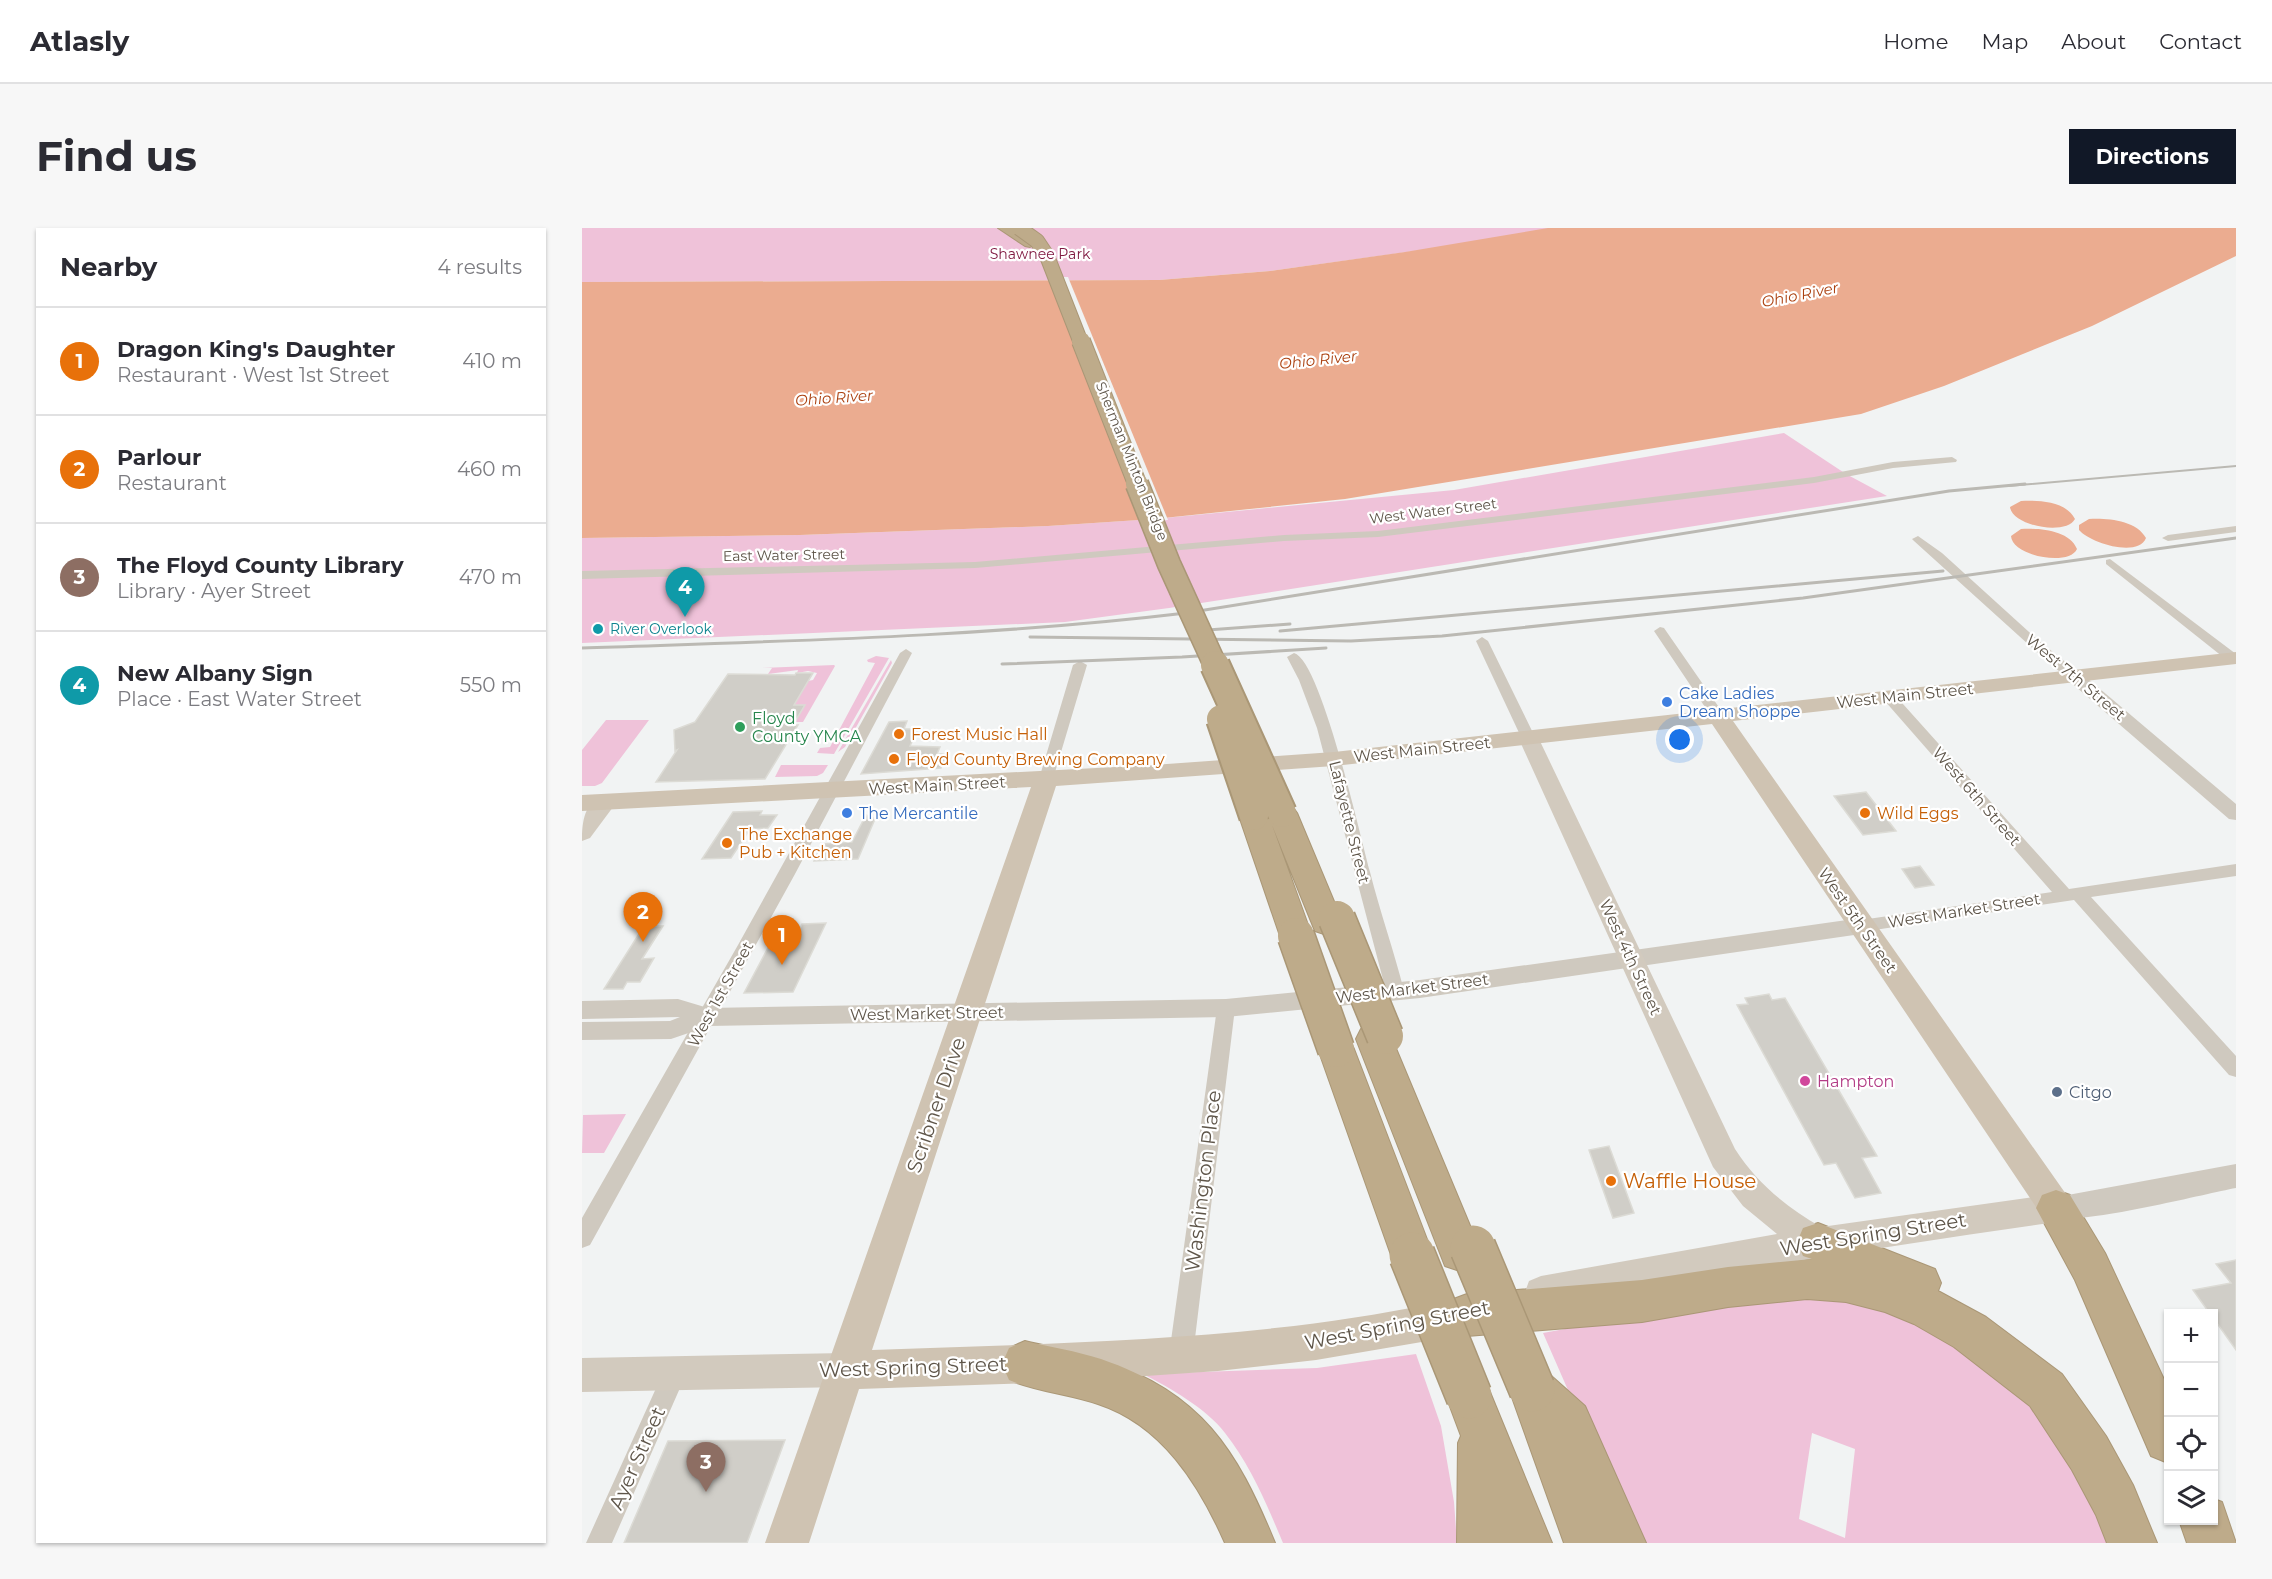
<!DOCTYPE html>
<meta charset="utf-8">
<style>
:root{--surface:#fff;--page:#f7f7f7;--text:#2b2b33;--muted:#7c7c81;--line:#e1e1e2;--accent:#111827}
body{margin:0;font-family:Montserrat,sans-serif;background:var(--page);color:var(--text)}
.controls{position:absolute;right:18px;bottom:18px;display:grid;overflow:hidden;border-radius:0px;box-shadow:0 2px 4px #0004}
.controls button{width:54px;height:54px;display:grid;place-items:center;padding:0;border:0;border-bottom:2px solid var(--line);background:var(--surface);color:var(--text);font:30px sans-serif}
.you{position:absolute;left:1098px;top:512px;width:21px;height:21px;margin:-15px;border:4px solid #fff;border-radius:50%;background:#1a73e8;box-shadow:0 0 0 9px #1a73e833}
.badge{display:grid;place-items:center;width:39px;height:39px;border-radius:50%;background:var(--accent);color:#fff;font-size:20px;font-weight:700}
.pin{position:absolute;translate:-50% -50px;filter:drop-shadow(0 2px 3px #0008)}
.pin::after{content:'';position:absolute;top:32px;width:21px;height:18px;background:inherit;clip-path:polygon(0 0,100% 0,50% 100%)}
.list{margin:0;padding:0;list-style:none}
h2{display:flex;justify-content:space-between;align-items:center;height:78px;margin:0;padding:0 24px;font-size:26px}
h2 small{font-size:20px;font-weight:400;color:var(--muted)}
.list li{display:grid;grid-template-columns:39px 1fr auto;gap:18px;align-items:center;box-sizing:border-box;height:108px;padding:0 24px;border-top:2px solid var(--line)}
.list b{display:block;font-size:22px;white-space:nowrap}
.list p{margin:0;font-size:20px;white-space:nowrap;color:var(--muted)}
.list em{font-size:20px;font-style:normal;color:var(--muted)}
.icon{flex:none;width:33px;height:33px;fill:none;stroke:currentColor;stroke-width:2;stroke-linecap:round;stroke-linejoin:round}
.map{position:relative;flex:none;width:1654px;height:1315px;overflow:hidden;border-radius:0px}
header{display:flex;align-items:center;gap:36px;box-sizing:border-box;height:84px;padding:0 30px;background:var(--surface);border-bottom:2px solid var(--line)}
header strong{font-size:28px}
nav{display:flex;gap:33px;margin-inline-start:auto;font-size:21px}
.intro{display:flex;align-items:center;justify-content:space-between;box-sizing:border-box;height:144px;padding:0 36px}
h1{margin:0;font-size:42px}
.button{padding:15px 27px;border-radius:0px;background:var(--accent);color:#fff;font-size:21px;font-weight:700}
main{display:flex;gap:36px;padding:0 36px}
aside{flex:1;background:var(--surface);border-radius:0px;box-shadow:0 2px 4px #0004}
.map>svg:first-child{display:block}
</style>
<header>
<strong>Atlasly</strong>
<nav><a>Home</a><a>Map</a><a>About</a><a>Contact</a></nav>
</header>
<div class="intro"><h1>Find us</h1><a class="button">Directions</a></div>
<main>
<aside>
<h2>Nearby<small>4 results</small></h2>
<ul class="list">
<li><span class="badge" style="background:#e8710a">1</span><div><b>Dragon King's Daughter</b><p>Restaurant · West 1st Street</p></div><em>410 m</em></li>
<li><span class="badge" style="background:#e8710a">2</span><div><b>Parlour</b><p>Restaurant</p></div><em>460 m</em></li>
<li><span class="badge" style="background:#8d6e63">3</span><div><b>The Floyd County Library</b><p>Library · Ayer Street</p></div><em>470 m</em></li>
<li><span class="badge" style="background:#0f9aa8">4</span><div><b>New Albany Sign</b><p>Place · East Water Street</p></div><em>550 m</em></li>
</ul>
</aside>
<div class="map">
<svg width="1654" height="1315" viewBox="0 0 1654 1315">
<rect width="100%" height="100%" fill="#f1f3f3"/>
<path fill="#efc2d9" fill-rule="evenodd" d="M0,0H999L688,43L577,52L0,54Z
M1202,205L1264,246L1305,268L587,380L483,394L0,415V310L218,307L466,298L572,291L872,262Z
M294,428L307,430L252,526L235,525L238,520L248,519L293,435L286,434L285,432Z
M309,432L310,435L263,519L256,524Z
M252,437L253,438L221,494H213L223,477H212L226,453L231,452L235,445L226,443L215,445L216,442L186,446L190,440H179Z
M24,492H67L20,555L13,558H0V522Z
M199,537H246L241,545L235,548L193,549Z
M44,886L22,925H0L1,887Z
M1214,1066L1301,1076L1392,1123L1472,1200L1533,1315H1053L961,1105L1070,1085ZM1230,1205L1273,1221L1263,1310L1217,1291Z
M834,1126L859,1198L872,1274L875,1315H701C685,1277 669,1238 643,1205C624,1180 588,1160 561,1146L735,1140Z"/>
<path fill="#ebac90" d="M966,0H1654V28L1510,98L1362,158L1279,186L763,271L572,291L466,298L218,307L0,310V54L577,52L688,43L823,24Z
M1439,273C1456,272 1484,273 1493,291C1484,308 1430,298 1428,279Z
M1507,291C1525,290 1554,292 1564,310C1556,330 1508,315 1497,302V297Z
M1439,301C1457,300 1487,302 1495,321C1487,339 1430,328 1429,308Z"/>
<path fill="#f1f3f3" d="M471,49H486L586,292L562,294Z"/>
<path fill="#d0cec8" stroke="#dcdbd5" stroke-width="1.5" d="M214,445H231L212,477H223L211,497H216L183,551L74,554L95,522L93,523L92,502L113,494L146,446L213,447Z
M325,493L322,501H336L328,518L358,519L355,526H365L359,540L279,546L307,494Z
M1284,564L1314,603L1281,607L1252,568Z
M180,583L178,587H195L186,600L168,601L149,630L120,631L151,584Z
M284,587L293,591L276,631L232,633L240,616L270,614Z
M1338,638L1352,657L1333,660L1320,641Z
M244,695L211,764L162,765L196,701H218L220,696Z
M62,698H81L60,731L72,730L58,754H45L41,761H22Z
M1187,766L1190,772L1203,770L1295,928L1280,930L1299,965L1273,970L1254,935L1242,937L1155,777L1166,776L1163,770Z
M1027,918L1052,985L1031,990L1007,922Z
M1654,1032V1122L1632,1091V1086H1628L1611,1062L1649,1055L1634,1036Z
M203,1212L165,1315H42L86,1213Z"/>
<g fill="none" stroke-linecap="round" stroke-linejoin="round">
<g stroke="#aa9776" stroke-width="2">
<path id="motorway" d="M416,0H431L455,15L448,19L443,18Z
M700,575L710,578L715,585L761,695L757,703L745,707L733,703L690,597L730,708L726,716L714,720L702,716L698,708L657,588L662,581L672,578L682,581L686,587L690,578Z
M792,797L805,801L810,811L899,1024L893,1038L878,1043L863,1038L774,811L779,801Z
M754,807L767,811L772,821L851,1027L845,1041L830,1047L815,1041L809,1027L736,821L741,811Z
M1474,962L1488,967L1523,1025L1586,1160V1235L1569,1228L1493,1052L1454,980L1460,967Z
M1236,995L1353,1041L1359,1055L1356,1063L1404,1089L1480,1146L1524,1208L1551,1257L1575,1315H1525L1514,1287L1490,1242L1448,1178L1372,1119L1332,1096L1303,1084L1264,1074L1225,1071L1146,1079L1060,1094L885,1108L869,1102L863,1087L869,1072L885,1066L1060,1052L1146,1039L1230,1031L1221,1028L1215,1014L1221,1000Z
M443,1113C468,1119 494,1123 519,1131C620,1166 654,1220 693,1315H643C617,1256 580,1197 516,1176C487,1166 456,1164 427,1152L420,1136L427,1120Z
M950,1138L966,1145L1003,1178L1064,1315H982L927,1161L934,1145Z
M887,1145L903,1152L970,1315H875L876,1215L879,1208L864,1168L871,1152Z
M1632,1271L1640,1274L1654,1315H1605L1597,1292H1632Z"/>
</g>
<path fill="#cfc9bf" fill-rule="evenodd" d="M1370,229L1375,232L1374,234L1311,240L1232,255L796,309L702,313L393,340L0,351V343L393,334L702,307L796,303L1232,249L1311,234Z
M1654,298V304L1586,313L1580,310L1586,307Z
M1336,308L1360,325L1456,412L1497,445L1499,448L1497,451H1487L1467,435L1332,313L1330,311Z
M1528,331L1654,426V433H1646L1524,336V332Z
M1078,399L1082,400L1143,488L1141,491H1131L1129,488L1072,403Z
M900,409L906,413L953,509L951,512H941L939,509L894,413Z
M324,421L330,425L213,646L8,1017L0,1020V990L156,717L318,425Z
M712,425C739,432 779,612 788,644C798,684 812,723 822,763L819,768L813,770L807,768L804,763L735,500L717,452L705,429Z
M498,433L505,437L471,551L464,556L459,554L457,551L491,437Z
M1307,465L1312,466L1487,661L1654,636V648L1509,669L1654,828V849L1647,847L1492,672L1279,704L1273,702L1270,698L1273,694L1279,692L1470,664L1302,472L1300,469Z
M644,773L650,775L653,780L611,1127L607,1135L599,1139L591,1135L587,1127L635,780L638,775Z
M93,1132L101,1136L105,1144L30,1315H4L85,1136Z"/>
<path fill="#cfc9bf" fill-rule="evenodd" d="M1492,443L1498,444L1654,576V592L1647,591L1486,452L1484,448L1486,444Z
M1279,690L1287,692L1290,698L1287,704L1279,706L838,770L644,789L127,798L89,811L0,812V794L88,793L98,789L0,791V773L96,771L126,780L644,771L838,752Z
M1654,936V960C1617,967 1493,999 1464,989L1460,980L1464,971Z"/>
<path fill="#d2cabe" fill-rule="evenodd" d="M946,503L953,505L956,509L1153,921C1175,955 1204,979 1239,999L1474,966L1485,970L1490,980L1485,990L1474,994C1302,1019 1130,1044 959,1080L947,1075L943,1064L947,1053L959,1048L1195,1006L1161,978L1131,939L936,509L939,505Z
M23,568L31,570L34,575L8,610L0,613C0,594 2,573 23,568Z
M264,1125L276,1130L281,1142L276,1154L264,1159L0,1164V1130Z"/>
<path fill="#cfc3b2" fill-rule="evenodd" d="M1654,424V436L1151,493L1486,969L1491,980L1486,991L1474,996L1462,991L1130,496L752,538L474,558L290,1122C431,1117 572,1114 712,1098C765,1092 817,1082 869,1073L882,1078L888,1091L882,1104L869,1109L734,1132L636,1143L477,1154L277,1161L227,1315H183L449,559L0,583V567L571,537L752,524Z"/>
<use href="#motorway" fill="#beab8a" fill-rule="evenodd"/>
<path stroke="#bbb9b3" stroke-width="2" d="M1426,258L1654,238"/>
<path stroke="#bbb9b3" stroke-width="3" d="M612,403L708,396
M698,403L1361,343
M448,409L769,413L860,408L1221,370L1654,310
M0,420C202,413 403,409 604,385L1367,263L1443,256
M420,436L600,429L744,420"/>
<g stroke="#aa9776" stroke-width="16" stroke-linecap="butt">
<path id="motorway-bridge-far5" d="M437,0L455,13L465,28L499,115"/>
</g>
<g stroke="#aa9776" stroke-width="20" stroke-linecap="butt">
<path id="motorway-bridge-far4" d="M499,113L556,258"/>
</g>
<g stroke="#aa9776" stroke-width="25" stroke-linecap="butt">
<path id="motorway-bridge-far3" d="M555,256L587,336L634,439"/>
</g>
<g stroke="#aa9776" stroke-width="32" stroke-linecap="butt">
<path id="motorway-bridge-far2" d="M633,437L700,585
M639,491L672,588"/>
</g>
<g stroke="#aa9776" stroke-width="39" stroke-linecap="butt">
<path id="motorway-bridge-far1" d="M755,691L803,808
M714,708L754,821"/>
</g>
<g stroke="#aa9776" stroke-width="48" stroke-linecap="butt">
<path id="motorway-bridge" d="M891,1020L950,1161
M830,1027L887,1168"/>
</g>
<use href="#motorway-bridge-far5" stroke="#beab8a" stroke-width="14"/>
<use href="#motorway-bridge-far4" stroke="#beab8a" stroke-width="18"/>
<use href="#motorway-bridge-far3" stroke="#beab8a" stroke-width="22"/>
<use href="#motorway-bridge-far2" stroke="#beab8a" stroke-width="28"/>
<use href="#motorway-bridge-far1" stroke="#beab8a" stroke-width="36"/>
<use href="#motorway-bridge" stroke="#beab8a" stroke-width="45"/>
</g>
<circle fill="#0f9aa8" stroke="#fff" stroke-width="2" cx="16" cy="401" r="6"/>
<g fill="#3f7fe0" stroke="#fff" stroke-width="2">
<circle cx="1085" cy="474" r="6"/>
<circle cx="265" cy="585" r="6"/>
</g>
<circle fill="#2e9e5b" stroke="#fff" stroke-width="2" cx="158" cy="499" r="6"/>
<g fill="#e8710a" stroke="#fff" stroke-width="2">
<circle cx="317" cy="506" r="6"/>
<circle cx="312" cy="531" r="6"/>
<circle cx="1283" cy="585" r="6"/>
<circle cx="145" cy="615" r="6"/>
<circle cx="1029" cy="953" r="6"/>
</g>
<circle fill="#d1479c" stroke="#fff" stroke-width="2" cx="1223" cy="853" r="6"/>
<circle fill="#5c6f8a" stroke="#fff" stroke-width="2" cx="1475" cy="864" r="6"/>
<g text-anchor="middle" stroke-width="4.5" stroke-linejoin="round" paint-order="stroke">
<g font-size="14" fill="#801a42" stroke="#fff">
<text x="458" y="31">Shawnee Park</text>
</g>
<g font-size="14" fill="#5e5549" stroke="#fff">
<text transform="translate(550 233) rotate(68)" y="5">Sherman Minton Bridge</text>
<text transform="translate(851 283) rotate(-7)" y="5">West Water Street</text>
<text transform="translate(202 327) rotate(-1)" y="5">East Water Street</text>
</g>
<g font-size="14" fill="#0d838f" stroke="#fff" text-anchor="start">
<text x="28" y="406">River Overlook</text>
</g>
<g font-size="15" font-style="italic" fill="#ab4110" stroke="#fff">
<text transform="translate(1218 67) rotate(-11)" y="5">Ohio River</text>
<text transform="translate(736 132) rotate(-6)" y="5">Ohio River</text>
<text transform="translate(252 170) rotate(-4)" y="5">Ohio River</text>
</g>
<g font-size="16" fill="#5e5549" stroke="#fff">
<text transform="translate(1494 449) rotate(40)" y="6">West 7th Street</text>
<text transform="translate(1323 467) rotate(-6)" y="6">West Main Street</text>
<text transform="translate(840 521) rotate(-6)" y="6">West Main Street</text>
<text transform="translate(355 557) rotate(-3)" y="6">West Main Street</text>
<text transform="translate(1395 568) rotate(49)" y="6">West 6th Street</text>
<text transform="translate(768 594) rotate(76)" y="6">Lafayette Street</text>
<text transform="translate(1382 682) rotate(-9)" y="6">West Market Street</text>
<text transform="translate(1276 692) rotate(55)" y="6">West 5th Street</text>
<text transform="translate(1049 729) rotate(65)" y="6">West 4th Street</text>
<text transform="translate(830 760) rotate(-7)" y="6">West Market Street</text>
<text transform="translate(138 766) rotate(-61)" y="6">West 1st Street</text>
<text transform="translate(345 785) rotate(-1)" y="6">West Market Street</text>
</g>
<g font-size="16" fill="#366cbe" stroke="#fff" text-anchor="start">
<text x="1097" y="471">Cake Ladies<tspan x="1097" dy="18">Dream Shoppe</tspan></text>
<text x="277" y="591">The Mercantile</text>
</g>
<g font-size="16" fill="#27864d" stroke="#fff" text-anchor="start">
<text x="170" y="496">Floyd<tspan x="170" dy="18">County YMCA</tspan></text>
</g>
<g font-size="16" fill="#c56008" stroke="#fff" text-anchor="start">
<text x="329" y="512">Forest Music Hall</text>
<text x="324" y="537">Floyd County Brewing Company</text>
<text x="1295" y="591">Wild Eggs</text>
<text x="157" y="612">The Exchange<tspan x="157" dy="18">Pub + Kitchen</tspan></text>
</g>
<g font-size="16" fill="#b23c85" stroke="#fff" text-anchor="start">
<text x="1235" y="859">Hampton</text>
</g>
<g font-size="16" fill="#4e5e75" stroke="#fff" text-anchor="start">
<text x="1487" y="870">Citgo</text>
</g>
<g font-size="20" fill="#5e5549" stroke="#fff">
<text transform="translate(354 877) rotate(-71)" y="7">Scribner Drive</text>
<text transform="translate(621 953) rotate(-83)" y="7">Washington Place</text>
<text transform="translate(1291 1006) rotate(-9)" y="7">West Spring Street</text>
<text transform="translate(815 1097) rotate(-11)" y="7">West Spring Street</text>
<text transform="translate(331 1139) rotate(-2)" y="7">West Spring Street</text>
<text transform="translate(55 1230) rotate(-66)" y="7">Ayer Street</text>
</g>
<g font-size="20" fill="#c56008" stroke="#fff" text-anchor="start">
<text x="1041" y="960">Waffle House</text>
</g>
</g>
</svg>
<div class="controls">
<button>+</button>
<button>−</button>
<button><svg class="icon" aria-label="locate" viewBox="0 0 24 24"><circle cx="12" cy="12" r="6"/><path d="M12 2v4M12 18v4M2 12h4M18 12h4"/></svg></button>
<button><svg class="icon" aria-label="layers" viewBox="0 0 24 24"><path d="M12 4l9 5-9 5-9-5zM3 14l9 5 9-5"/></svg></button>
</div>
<div class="you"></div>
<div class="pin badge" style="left:200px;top:737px;background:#e8710a">1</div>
<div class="pin badge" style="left:61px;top:714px;background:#e8710a">2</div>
<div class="pin badge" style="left:124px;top:1264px;background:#8d6e63">3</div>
<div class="pin badge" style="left:103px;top:389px;background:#0f9aa8">4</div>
</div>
</main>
